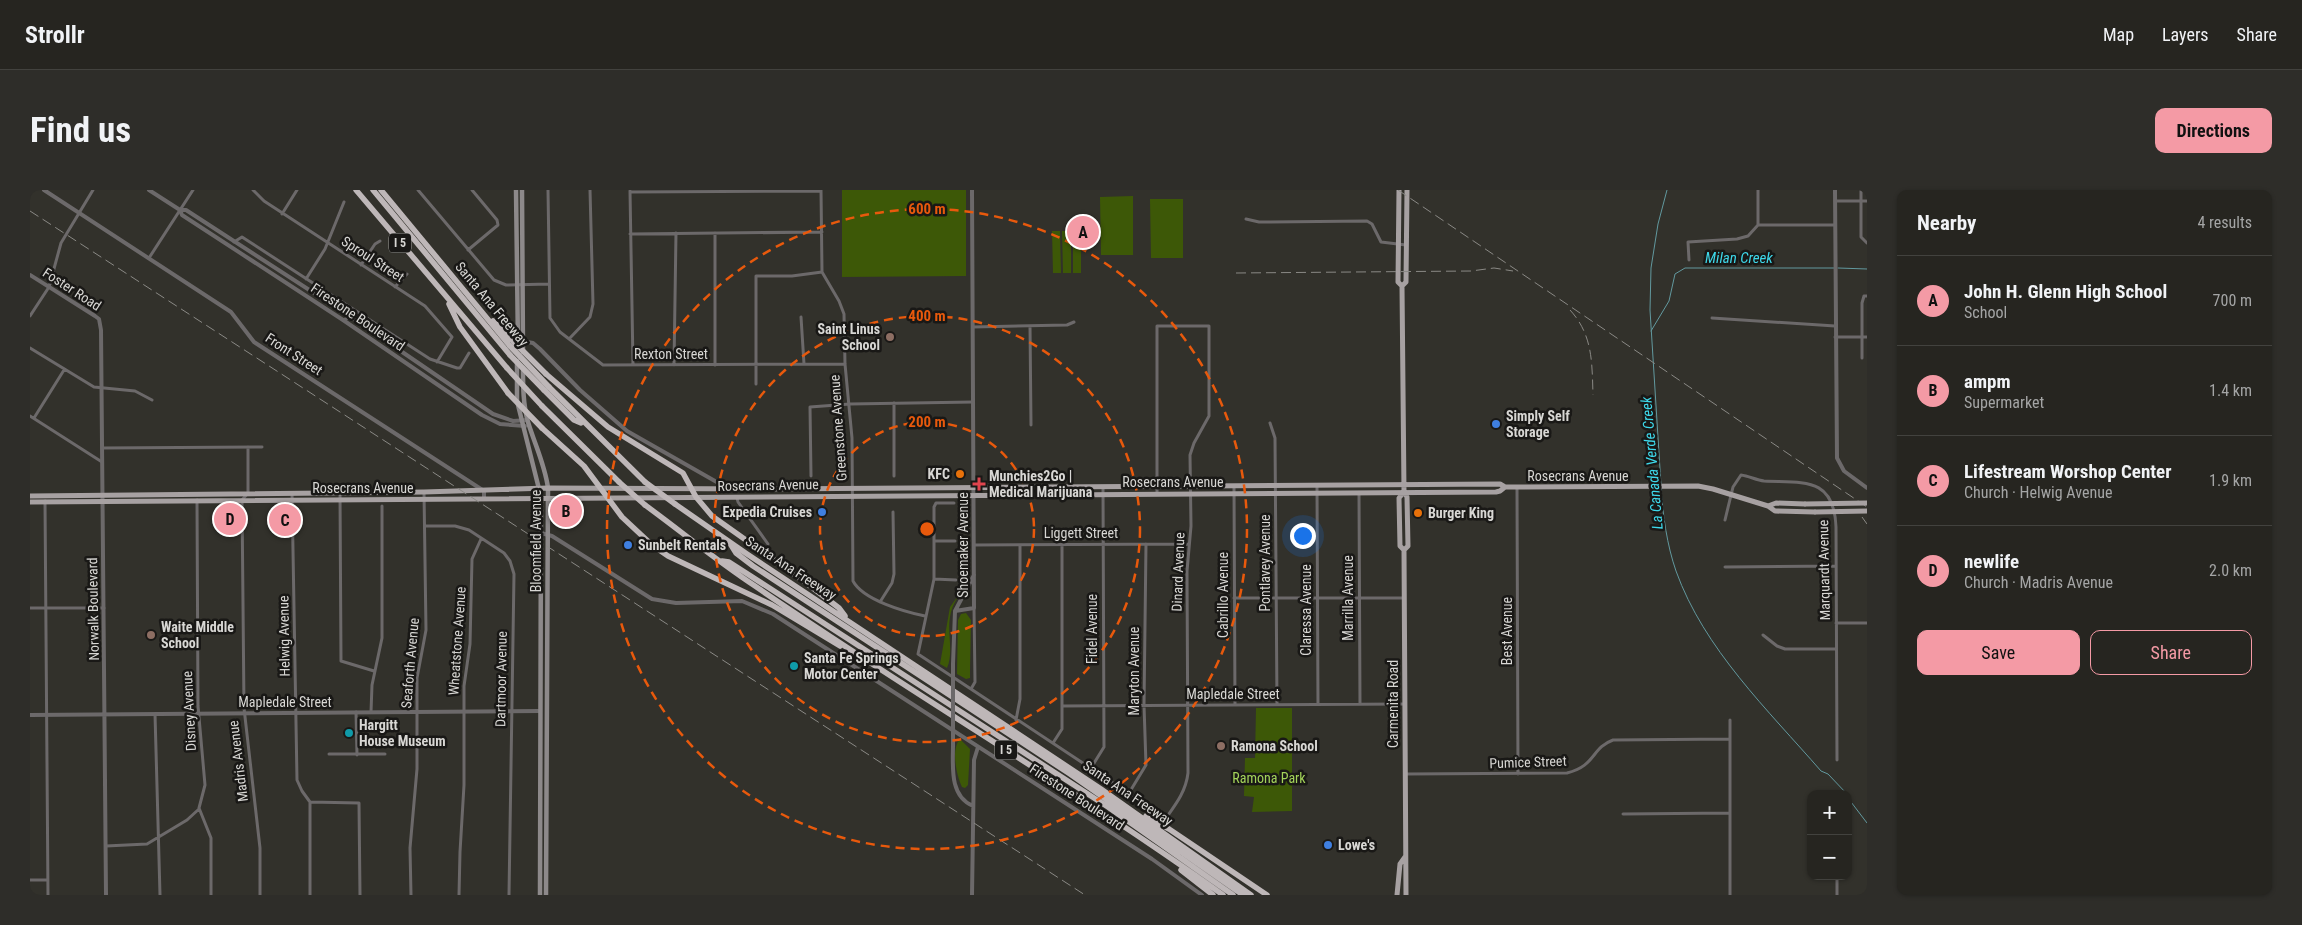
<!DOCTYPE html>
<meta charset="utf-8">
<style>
:root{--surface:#262520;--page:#2e2d29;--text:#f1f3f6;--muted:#a4a5a5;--line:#42423e;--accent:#f49aa5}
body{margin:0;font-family:"Roboto Condensed",sans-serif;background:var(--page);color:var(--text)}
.controls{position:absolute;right:15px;bottom:15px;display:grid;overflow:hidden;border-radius:10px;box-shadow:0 1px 4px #0004}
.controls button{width:45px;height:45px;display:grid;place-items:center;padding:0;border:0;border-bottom:1px solid var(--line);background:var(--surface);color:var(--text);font:25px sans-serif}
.you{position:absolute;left:1272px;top:345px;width:18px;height:18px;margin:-12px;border:4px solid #fff;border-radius:50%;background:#1a73e8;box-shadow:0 0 0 8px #1a73e833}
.badge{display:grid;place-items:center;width:32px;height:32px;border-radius:50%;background:var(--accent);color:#111;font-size:16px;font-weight:700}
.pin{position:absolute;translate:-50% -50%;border:2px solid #fff;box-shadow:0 1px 5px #0006}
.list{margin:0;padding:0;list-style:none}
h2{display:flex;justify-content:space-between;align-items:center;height:65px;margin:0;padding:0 20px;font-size:21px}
h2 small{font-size:16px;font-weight:400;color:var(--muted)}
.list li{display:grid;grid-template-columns:32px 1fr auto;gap:15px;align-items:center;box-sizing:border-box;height:90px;padding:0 20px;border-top:1px solid var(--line)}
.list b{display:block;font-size:19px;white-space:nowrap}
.list p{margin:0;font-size:16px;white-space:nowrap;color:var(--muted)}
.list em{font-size:16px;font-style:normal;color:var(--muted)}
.actions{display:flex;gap:10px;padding:15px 20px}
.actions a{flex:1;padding:11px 0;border:1px solid var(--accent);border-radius:10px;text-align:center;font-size:18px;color:var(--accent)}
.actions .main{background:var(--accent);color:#111}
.map{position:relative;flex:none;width:1837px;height:705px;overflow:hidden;border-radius:10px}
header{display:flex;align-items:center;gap:30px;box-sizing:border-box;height:70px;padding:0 25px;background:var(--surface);border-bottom:1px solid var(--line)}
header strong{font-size:24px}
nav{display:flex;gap:28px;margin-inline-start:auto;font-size:18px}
.intro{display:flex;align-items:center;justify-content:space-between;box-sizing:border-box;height:120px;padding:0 30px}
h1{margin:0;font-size:35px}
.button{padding:12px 22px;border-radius:10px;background:var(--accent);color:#111;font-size:18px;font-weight:700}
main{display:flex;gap:30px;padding:0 30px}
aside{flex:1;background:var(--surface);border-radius:10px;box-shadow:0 1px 4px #0004}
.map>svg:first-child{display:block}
</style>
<header>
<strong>Strollr</strong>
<nav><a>Map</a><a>Layers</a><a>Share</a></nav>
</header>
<div class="intro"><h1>Find us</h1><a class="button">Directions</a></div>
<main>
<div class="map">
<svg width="1837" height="705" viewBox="0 0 1837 705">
<rect width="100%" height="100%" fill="#32312b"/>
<path fill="#3d5807" d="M812,0H936V86L812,87Z
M1103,6V65H1071L1070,7Z
M1120,9H1153V68H1121Z
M1022,41H1030L1031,83H1023Z
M1032,41H1041V83H1033Z
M1043,41H1051V83H1043Z
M936,395C929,405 922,414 920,427C917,443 924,462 917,478L910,474L920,417Z
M936,423L941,430L940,481V488L936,489L927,484L928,430L931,424Z
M1226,518H1262V621L1222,622L1224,607L1214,606L1215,568H1225Z
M930,549L940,559L938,595L935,598L932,597C926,584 921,559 930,549Z"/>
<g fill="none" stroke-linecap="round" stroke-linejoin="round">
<path stroke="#62999f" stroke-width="1" d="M1808,78L1837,79
M1621,141L1639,111L1645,84L1655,78H1804
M1631,295L1620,120L1621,78L1628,34L1637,0
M1631,299C1633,326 1637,355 1646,381C1674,459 1738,520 1791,581L1798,584L1817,604
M1818,608L1837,633"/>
<path stroke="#6c696a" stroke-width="3" d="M223,0L234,11L395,116L422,147L407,172
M388,0L464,90L476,95L519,94
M518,0L520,128L530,142L573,175L815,174
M791,0L792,82L809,111L814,124L815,174L822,248L823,391C833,410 875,422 895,426
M1728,0V35H1805
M1831,0V47L1837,53
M600,1L603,175
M600,2L791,1
M1805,11H1837
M252,24L267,0
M1216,29L1229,32L1337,31L1342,34L1351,52L1376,55
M685,43V175
M600,44L792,42
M204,52L212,47L400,169L427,178H430L439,163
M438,60L468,35L467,30L442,0
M119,68L163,0
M1659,70L1658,52L1707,49L1718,46L1728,35
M331,75L345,54L350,51
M276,89L295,59L314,12
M365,97L377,84
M0,126L19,97L31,53L63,0
M771,127L774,174
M1682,128L1805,136
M313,130L321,127L326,121
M1000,136L1001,235
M943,137L1037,135L1044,132
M1805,147H1837
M539,149L560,127L563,114L560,0
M0,158L64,197L105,201L122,210
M1832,168V113L1834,106H1837
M644,175L646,43
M726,194V86H762L792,82
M864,213V286
M0,226L72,272
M4,228L34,180
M1240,233L1245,248L1247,514
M218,257V303L212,310L214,518L230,658V705
M72,258L232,257
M781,286L780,217L820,214L943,212
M1204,296L1205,515
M1287,296L1288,514
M1487,297L1488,584
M262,303L267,590L272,601L280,612V705
M310,303L311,471L344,481
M1329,303L1330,514
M707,308L708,312L738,354
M167,310L168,516L175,595L169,618L181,648V705
M15,311L18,705
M924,313H906L904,317V389L888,464L1136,628C1146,614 1156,601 1158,583L1157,381L1161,336L1160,265L1164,253L1179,226V136H1127V304
M1695,330L1703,297L1711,285C1719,286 1726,290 1734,291C1773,293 1804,286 1806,337L1807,570
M395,336H425L439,340L474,363L480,371L484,384L479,705
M904,351H925
M944,355L1159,354
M1695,377L1806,376
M904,389L926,390
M1204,408H1374
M850,412L862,393L864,384L863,322
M0,418H74
M1806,433H1837
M1733,445L1747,456L1755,459H1806
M941,499L945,492L944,418
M1032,516L1375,514
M326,522L327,565
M341,522L342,495L352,448V316
M125,524L130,705
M986,530L990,509V355
M1700,530V705
M1023,553L1032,539V355
M299,564H355
M1061,578L1074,557L1073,297
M1376,584L1537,583C1566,576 1561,558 1583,550L1700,549
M1099,603L1116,575L1114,515L1116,354
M280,612L329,613L330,705
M1593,624L1700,623
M76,656L117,654L157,630L169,619
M1807,686V705
M0,690H17
M381,705L380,658L387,579V488L396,440L394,302
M429,705L430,662L434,595V496L440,454L442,369L451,349"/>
<path stroke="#6c696a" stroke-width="4" d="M14,0L201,122L224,152L454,301V309
M119,0L150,20L152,25L313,130L452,225L470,234L495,236
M1805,0L1807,268L1814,281L1837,298
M150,20H156L321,127L463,224L483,231L497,230
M0,85L65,126L69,129L71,140L76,705
M492,151L503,153L510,159L550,200L597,241L699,299
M511,343L522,346L622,409L646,413L712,411L743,424L1122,669L1172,705
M925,421L944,418L942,0
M923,474L925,421L944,385
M0,525L510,521
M923,554C923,576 919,606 943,616
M942,705L944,570L948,557"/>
<path stroke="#8d898a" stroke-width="4.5" d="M486,0L488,156
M492,0L493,162
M487,171V211L511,307L510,705
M493,178C493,196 493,214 498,232C505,255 515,275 518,298L516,705"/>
<path stroke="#a7a1a2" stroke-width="5" d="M1369,0L1368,92L1372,96L1374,302L1377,307L1378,356L1374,360
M1372,96L1376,92L1377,0
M1374,302L1369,308L1370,356L1374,360L1376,705
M0,306L394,302L518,298L737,299L1470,294L1475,297L1668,296L1683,299L1738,316L1745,321L1785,322
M0,312L1466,302L1470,301L1475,297
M1738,316L1746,313L1775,314
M1367,705L1370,674L1375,667"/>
<path stroke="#beb7b8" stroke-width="5.5" d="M326,0L477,178
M343,0L480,165
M351,0L480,156
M419,114L430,137L478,203
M463,131L481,149
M516,184L578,237L653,283L666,307L682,326L775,392L809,418L815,426
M519,197L615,292
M514,200L544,230L551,233
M512,216L589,292
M512,238L554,276L592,327L622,355L638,366L742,415L810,456
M645,314L717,364L1071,599L1221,705
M615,315C652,342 687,371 725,396C879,502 1041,596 1193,705
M701,355L706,363L723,376L1040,584L1213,705
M692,371L699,372L1078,617L1203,705
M1116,626L1139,639L1237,705
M1151,680L1183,705"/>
<path stroke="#8a8985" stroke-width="1" stroke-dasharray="10 5" stroke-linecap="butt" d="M1368,0L1837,317
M0,21L1055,705
M1206,83L1441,81L1464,78L1483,81
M1540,120C1563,145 1562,173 1563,205
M1832,327L1837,334"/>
<path stroke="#6c696a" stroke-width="4" d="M923,554V474"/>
<path stroke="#a7a1a2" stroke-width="5" d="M1775,314L1837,313
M1785,322L1837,321"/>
<path stroke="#beb7b8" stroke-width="5.5" d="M481,149L516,184
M480,156L519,197
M480,165L514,200
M477,178L512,216
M478,203L512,238
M589,292L615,315
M615,292L645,314"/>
</g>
<g fill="none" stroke="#e8590c" stroke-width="2.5" stroke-dasharray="9 6">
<circle cx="897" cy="339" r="107"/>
<circle cx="897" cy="339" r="213"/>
<circle cx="897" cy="339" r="320"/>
</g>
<g fill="#8d6e63" stroke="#191816" stroke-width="2">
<circle cx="860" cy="147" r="5"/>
<circle cx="121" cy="445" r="5"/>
<circle cx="1191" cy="556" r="5"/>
</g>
<g fill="#3f7fe0" stroke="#191816" stroke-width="2">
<circle cx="1466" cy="234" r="5"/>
<circle cx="792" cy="322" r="5"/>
<circle cx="598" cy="355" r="5"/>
<circle cx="1298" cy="655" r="5"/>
</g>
<g fill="#e8710a" stroke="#191816" stroke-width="2">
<circle cx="930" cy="284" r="5"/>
<circle cx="1388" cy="323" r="5"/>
</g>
<path fill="#e0444e" stroke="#191816" stroke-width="2" d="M946.5 286.5h5v5h5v5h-5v5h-5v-5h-5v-5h5z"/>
<g fill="#0f9aa8" stroke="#191816" stroke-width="2">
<circle cx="764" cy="476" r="5"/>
<circle cx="319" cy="543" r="5"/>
</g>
<g text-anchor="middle" stroke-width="5" stroke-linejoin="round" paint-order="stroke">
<g fill="#191816" stroke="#9f9e9b" stroke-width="1">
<rect x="359" y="43.5" width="22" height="19" rx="4"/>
<rect x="965" y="550.5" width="22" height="19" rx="4"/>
</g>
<g font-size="12" font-weight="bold" fill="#d8d7d4">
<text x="370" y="57">I 5</text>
<text x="976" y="564">I 5</text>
</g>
<g font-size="14" fill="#d8d7d4" stroke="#191816">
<text transform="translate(343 69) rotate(33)" y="5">Sproul Street</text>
<text transform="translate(42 99) rotate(33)" y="5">Foster Road</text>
<text transform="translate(462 114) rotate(50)" y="5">Santa Ana Freeway</text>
<text transform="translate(328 127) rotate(34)" y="5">Firestone Boulevard</text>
<text transform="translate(264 164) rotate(33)" y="5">Front Street</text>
<text x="641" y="169">Rexton Street</text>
<text transform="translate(808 238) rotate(-94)" y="5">Greenstone Avenue</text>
<text x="1548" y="291">Rosecrans Avenue</text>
<text x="1143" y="297">Rosecrans Avenue</text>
<text transform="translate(738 295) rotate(-1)" y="5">Rosecrans Avenue</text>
<text x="333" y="303">Rosecrans Avenue</text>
<text x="1051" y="348">Liggett Street</text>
<text transform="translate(506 351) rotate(-90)" y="5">Bloomfield Avenue</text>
<text transform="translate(933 355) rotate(-90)" y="5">Shoemaker Avenue</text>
<text transform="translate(1235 373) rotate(-90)" y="5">Pontlavey Avenue</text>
<text transform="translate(761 378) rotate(33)" y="5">Santa Ana Freeway</text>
<text transform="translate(1794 380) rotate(-91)" y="5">Marquardt Avenue</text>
<text transform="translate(1148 382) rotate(-88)" y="5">Dinard Avenue</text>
<text transform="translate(1193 405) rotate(-90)" y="5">Cabrillo Avenue</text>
<text transform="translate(1318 408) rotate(-90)" y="5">Marrilla Avenue</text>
<text transform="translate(63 419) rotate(-91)" y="5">Norwalk Boulevard</text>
<text transform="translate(1276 420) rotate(-90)" y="5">Claressa Avenue</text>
<text transform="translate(1062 439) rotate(-90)" y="5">Fidel Avenue</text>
<text transform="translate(1477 441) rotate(-90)" y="5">Best Avenue</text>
<text transform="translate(254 446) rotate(-91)" y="5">Helwig Avenue</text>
<text transform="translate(427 451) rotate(-86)" y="5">Wheatstone Avenue</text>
<text transform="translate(380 473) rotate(-85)" y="5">Seaforth Avenue</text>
<text transform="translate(1104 481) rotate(-90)" y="5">Maryton Avenue</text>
<text transform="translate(471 489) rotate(-89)" y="5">Dartmoor Avenue</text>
<text x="1203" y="509">Mapledale Street</text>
<text x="255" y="517">Mapledale Street</text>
<text transform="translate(1363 514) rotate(-90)" y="5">Carmenita Road</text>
<text transform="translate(159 521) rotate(-93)" y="5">Disney Avenue</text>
<text transform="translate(208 571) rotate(-97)" y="5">Madris Avenue</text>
<text transform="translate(1498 572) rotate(-2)" y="5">Pumice Street</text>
<text transform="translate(1098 603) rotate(34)" y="5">Santa Ana Freeway</text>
<text transform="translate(1047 607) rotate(33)" y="5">Firestone Boulevard</text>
</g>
<g font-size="14" font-weight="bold" fill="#d8d7d4" stroke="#191816" text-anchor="start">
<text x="850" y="144" text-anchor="end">Saint Linus<tspan x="850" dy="16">School</tspan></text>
<text x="1476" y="231">Simply Self<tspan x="1476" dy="16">Storage</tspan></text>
<text x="920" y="289" text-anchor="end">KFC</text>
<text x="959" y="291">Munchies2Go |<tspan x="959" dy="16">Medical Marijuana</tspan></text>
<text x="782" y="327" text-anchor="end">Expedia Cruises</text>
<text x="1398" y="328">Burger King</text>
<text x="608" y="360">Sunbelt Rentals</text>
<text x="131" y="442">Waite Middle<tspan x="131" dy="16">School</tspan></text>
<text x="774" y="473">Santa Fe Springs<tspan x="774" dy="16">Motor Center</tspan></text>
<text x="329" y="540">Hargitt<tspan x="329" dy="16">House Museum</tspan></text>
<text x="1201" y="561">Ramona School</text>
<text x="1308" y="660">Lowe's</text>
</g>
<g font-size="14" fill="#a3d35a" stroke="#191816">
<text x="1239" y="593">Ramona Park</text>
</g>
<g font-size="15" font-style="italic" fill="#3ed9eb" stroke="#191816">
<text x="1709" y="73">Milan Creek</text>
<text transform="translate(1622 273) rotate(-95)" y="5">La Canada Verde Creek</text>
</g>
</g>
<circle cx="897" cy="339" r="8" fill="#e8590c" stroke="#191816" stroke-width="2.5"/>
<g font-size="15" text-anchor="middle" font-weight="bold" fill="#e8590c" stroke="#191816" stroke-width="5" stroke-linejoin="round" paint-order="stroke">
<text x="897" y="24">600 m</text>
<text x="897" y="131">400 m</text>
<text x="897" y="237">200 m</text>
</g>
</svg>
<div class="controls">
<button>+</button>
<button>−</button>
</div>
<div class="you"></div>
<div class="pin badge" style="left:1053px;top:42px">A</div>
<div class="pin badge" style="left:536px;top:321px">B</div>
<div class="pin badge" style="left:255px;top:330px">C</div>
<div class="pin badge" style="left:200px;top:329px">D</div>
</div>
<aside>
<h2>Nearby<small>4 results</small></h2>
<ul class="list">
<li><span class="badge">A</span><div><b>John H. Glenn High School</b><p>School</p></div><em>700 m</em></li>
<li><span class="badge">B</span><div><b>ampm</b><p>Supermarket</p></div><em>1.4 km</em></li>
<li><span class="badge">C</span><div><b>Lifestream Worshop Center</b><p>Church · Helwig Avenue</p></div><em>1.9 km</em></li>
<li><span class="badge">D</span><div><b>newlife</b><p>Church · Madris Avenue</p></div><em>2.0 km</em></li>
</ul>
<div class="actions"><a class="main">Save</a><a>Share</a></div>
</aside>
</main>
